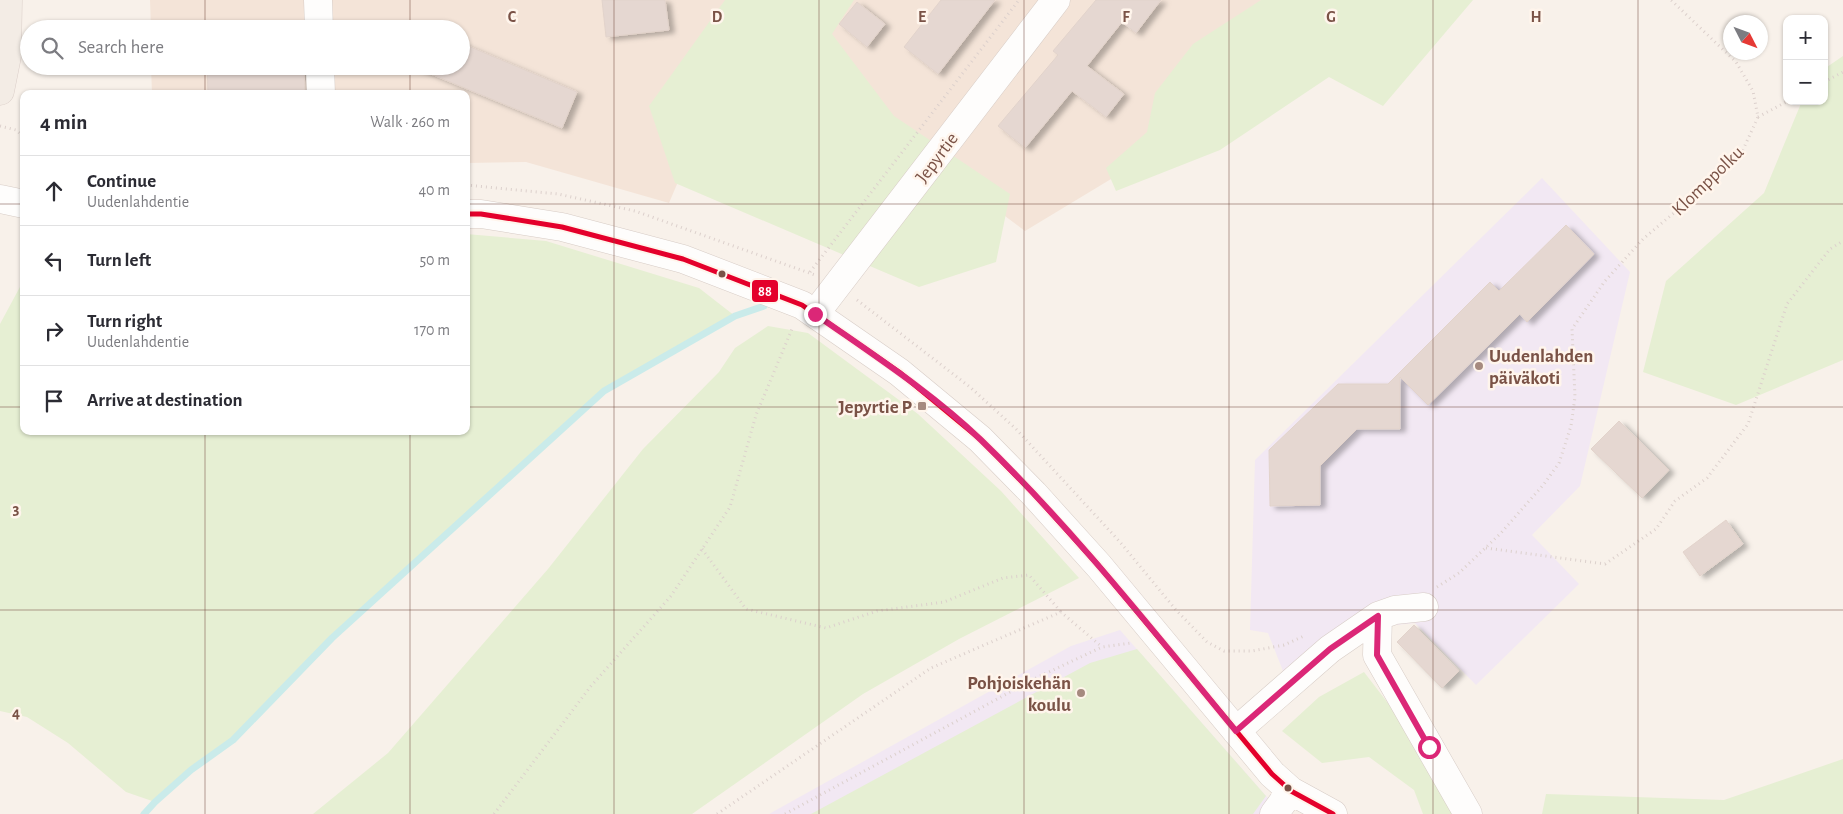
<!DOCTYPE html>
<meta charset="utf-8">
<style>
:root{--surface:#fff;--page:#f7f7f7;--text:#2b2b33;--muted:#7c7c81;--line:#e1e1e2}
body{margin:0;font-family:"Alegreya Sans",sans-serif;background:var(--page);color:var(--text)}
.controls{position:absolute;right:15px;top:15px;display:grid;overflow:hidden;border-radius:10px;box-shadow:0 1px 4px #0004}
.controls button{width:45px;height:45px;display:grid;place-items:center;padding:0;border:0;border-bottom:1px solid var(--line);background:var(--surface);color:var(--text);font:25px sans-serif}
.compass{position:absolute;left:1723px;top:15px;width:45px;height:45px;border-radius:50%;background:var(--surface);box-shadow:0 1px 4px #0004;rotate:132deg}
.stop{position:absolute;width:15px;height:15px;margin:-11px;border:4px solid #db2777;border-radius:50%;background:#fff}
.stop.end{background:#db2777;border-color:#fff;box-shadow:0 1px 5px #0008}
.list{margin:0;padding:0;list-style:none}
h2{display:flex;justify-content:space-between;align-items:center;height:65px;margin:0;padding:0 20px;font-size:21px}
h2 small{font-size:16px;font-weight:400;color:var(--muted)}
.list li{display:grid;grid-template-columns:32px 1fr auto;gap:15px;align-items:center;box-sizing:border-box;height:70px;padding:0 20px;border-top:1px solid var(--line)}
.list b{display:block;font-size:19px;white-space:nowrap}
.list p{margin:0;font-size:16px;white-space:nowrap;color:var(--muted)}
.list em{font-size:16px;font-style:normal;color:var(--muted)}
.icon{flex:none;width:28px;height:28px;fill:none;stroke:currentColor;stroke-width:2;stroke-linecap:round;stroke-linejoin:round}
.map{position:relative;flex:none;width:1843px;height:814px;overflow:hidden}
.search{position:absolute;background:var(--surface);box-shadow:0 1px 4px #0004;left:20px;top:20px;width:450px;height:55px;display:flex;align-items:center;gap:12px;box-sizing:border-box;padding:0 18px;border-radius:28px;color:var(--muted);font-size:19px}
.panel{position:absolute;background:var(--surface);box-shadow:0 1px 4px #0004;left:20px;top:90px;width:450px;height:345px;border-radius:10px}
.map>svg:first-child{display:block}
</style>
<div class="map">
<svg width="1843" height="814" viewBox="0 0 1843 814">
<defs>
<filter id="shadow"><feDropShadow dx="5.5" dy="3" stdDeviation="2.5" flood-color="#0004"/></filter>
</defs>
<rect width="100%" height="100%" fill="#f8f1ea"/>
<path fill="#f4e4d8" d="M150,0H1311L1212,118L1025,231L746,22L669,203L526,162L466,163V94H152L151,66H461V29H151Z"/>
<path fill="#f2e8f3" d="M1542,178L1630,272L1580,486L1532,535L1579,584L1476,685L1415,623L1387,626L1358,643L1299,690L1283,671L1268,633L1250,630L1255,460Z
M1120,630L1282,814H769L1071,646Z"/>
<path fill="#e6efd3" d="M725,0H854L832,34L894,116L1010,194L996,262L919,287L675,183L649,106Z
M1261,0H1473L1383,106L1329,77L1220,150L1116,191L1106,168L1147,132L1155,93L1193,44Z
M1843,56V360L1736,405L1643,372L1666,281L1764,193L1802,101H1824V69Z
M466,234L546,241L699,288L735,316L604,392L332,638L233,740L191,770L155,802L126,792L68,743L27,717L0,711V324L21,285L24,283V431H466Z
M768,326L808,333L918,414L1001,491L1079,578L959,639L863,694L692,814H313L388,753L548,569L643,449L719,372L735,348Z
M1137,649L1266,796L1253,814H811L1090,663Z
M1364,672L1414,737L1456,814H1423L1414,790L1369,757L1322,763L1282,731L1319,697Z
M1843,759V814H1542L1546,794L1724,800Z"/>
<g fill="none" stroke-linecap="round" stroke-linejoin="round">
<path stroke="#caebea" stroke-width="7" d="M144,814L155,802L191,770L233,740L332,638L604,391L735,316L764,306"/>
</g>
<path fill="#e5d7d1" stroke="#e2d3cb" filter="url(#shadow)" d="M602,0H665L669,30L606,37Z
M941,0H995L938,74L904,47Z
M1096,0H1161L1136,33L1122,22L1087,66L1124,94L1106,117L1072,91L1025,148L998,126L1058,55L1053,51Z
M857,2L885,24L867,47L839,24Z
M461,43L577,92L562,128L414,67L461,66Z
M207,66H304L305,94H208Z
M1566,225L1594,254L1527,322L1520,314L1428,405L1400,377V429H1357L1320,466V505L1270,506L1269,450L1338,384H1388L1490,282L1499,291Z
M1619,421L1669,470L1642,498L1591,449Z
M1726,520L1743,544L1700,576L1683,552Z
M1414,625L1459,671L1442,688L1397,642Z"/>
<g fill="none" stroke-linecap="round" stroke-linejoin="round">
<g stroke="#d7ccc6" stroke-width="29">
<path id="minor" d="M318,0L319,29
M320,66L321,94
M0,199L24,204
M466,214H481L562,227L683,259L802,305L899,372L980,439L1034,494L1099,566L1272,774L1291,791L1333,814
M815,314L1056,0
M1378,616L1377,655L1468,814
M1236,731L1330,649L1378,616L1395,610L1424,607
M1274,814L1291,791"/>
</g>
<g stroke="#dacec8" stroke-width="29">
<path id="major" d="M0,91L7,56L8,0"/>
</g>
<path stroke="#dcd0cc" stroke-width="3" stroke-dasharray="1 4" stroke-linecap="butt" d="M1824,82L1843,72
M1758,117L1788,101
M0,126L16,130L24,137
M466,185L558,194L635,211L815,275
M810,272L1019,0
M857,300L970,387L1016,429L1120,542L1176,610L1207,642L1224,651H1252L1284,645L1304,636
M1486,548L1605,564L1656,529L1675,501L1707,478L1748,424L1787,304L1830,249L1843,241
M702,549L746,609L826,628L877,611L944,602L1003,578L1029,575L1061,612
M1437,587L1459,573L1501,533L1544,484L1559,463L1571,426L1575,397L1572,329L1605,281L1643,239L1707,185L1742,152L1758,117L1753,91L1736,62L1671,0
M494,814L591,686L671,596L730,507L756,415L792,329
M717,814L931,668L1061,612L1102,647
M785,814L1036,678L1102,647L1131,643"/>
<use href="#minor" stroke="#fefdfc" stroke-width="28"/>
<use href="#major" stroke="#f3ece5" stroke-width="28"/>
<g stroke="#fff5ec" stroke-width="9">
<path id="bus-1" d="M466,214H481L562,227L683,259L802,305L899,372L980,439L1034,494L1099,566L1272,774L1291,791L1333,814"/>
</g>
<use href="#bus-1" stroke="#e4002b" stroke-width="5"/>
</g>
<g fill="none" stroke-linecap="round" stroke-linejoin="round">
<path stroke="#db2777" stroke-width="6" d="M815,314C872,354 931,392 981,440C1074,530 1154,632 1236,731L1330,649L1378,616L1377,655L1429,747"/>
</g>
<path fill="none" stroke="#7a5246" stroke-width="1" stroke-opacity="0.55" d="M205,0V29M410,0V29M614,0V814M819,0V814M1024,0V814M1229,0V814M1433,0V814M1638,0V814M205,66V94M410,66V94M0,204H24M466,204H1843M0,407H24M466,407H1843M205,431V814M410,431V814M0,610H1843"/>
<g fill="#7a5246" stroke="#fff5ec" stroke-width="2">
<circle cx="722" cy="274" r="4.5"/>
<circle cx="1288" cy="788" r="4.5"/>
</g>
<g fill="#a68a7f" stroke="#fff5ec" stroke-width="2">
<circle cx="1479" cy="366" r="5"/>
<rect x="917" y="401" width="10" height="10" rx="2.5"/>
<circle cx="1081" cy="693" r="5"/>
</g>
<g text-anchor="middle" stroke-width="5" stroke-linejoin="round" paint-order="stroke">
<g font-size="19" fill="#7a5246" stroke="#fff5ec">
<text transform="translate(936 157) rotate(-53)" y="7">Jepyrtie</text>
<text transform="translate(1707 180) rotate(-44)" y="7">Klomppolku</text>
</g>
<g font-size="19" font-weight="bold" fill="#7a5246" stroke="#fff5ec" text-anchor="end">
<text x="1489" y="362" text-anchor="start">Uudenlahden<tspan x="1489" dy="22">päiväkoti</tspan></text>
<text x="912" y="413">Jepyrtie P</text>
<text x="1071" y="689">Pohjoiskehän<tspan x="1071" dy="22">koulu</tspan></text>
</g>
</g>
<g font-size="16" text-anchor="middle" font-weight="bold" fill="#7a5246" stroke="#fff5ec" stroke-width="5" stroke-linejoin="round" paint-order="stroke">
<text x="512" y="22">C</text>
<text x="717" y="22">D</text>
<text x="922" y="22">E</text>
<text x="1126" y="22">F</text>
<text x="1331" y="22">G</text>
<text x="1536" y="22">H</text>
<text x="16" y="514">3</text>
<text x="16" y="718">4</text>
</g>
<rect stroke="#fff5ec" stroke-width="2" x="751" y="279" width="28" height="24" rx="5" fill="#e4002b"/>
<g font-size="14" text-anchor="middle" font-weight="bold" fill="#fff">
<text x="765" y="296">88</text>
</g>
</svg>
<div class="controls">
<button>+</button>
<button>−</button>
</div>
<svg class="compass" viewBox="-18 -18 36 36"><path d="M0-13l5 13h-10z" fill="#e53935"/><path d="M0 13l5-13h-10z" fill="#7c7c81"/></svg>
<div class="stop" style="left:1429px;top:747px"></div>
<div class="stop end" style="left:815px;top:314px"></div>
<div class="search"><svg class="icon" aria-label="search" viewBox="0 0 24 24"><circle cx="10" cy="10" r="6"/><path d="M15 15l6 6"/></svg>Search here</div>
<section class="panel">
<h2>4 min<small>Walk · 260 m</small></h2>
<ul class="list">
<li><svg class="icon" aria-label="ahead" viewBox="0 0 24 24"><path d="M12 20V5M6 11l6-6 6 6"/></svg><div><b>Continue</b><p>Uudenlahdentie</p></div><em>40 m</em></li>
<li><svg class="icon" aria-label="left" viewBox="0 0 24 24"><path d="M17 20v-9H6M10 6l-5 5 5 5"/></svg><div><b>Turn left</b></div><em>50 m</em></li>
<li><svg class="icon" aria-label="right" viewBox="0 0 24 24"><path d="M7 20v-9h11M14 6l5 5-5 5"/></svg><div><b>Turn right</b><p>Uudenlahdentie</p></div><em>170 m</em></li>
<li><svg class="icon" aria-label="arrive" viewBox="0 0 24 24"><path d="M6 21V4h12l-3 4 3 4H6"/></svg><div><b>Arrive at destination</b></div></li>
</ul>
</section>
</div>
